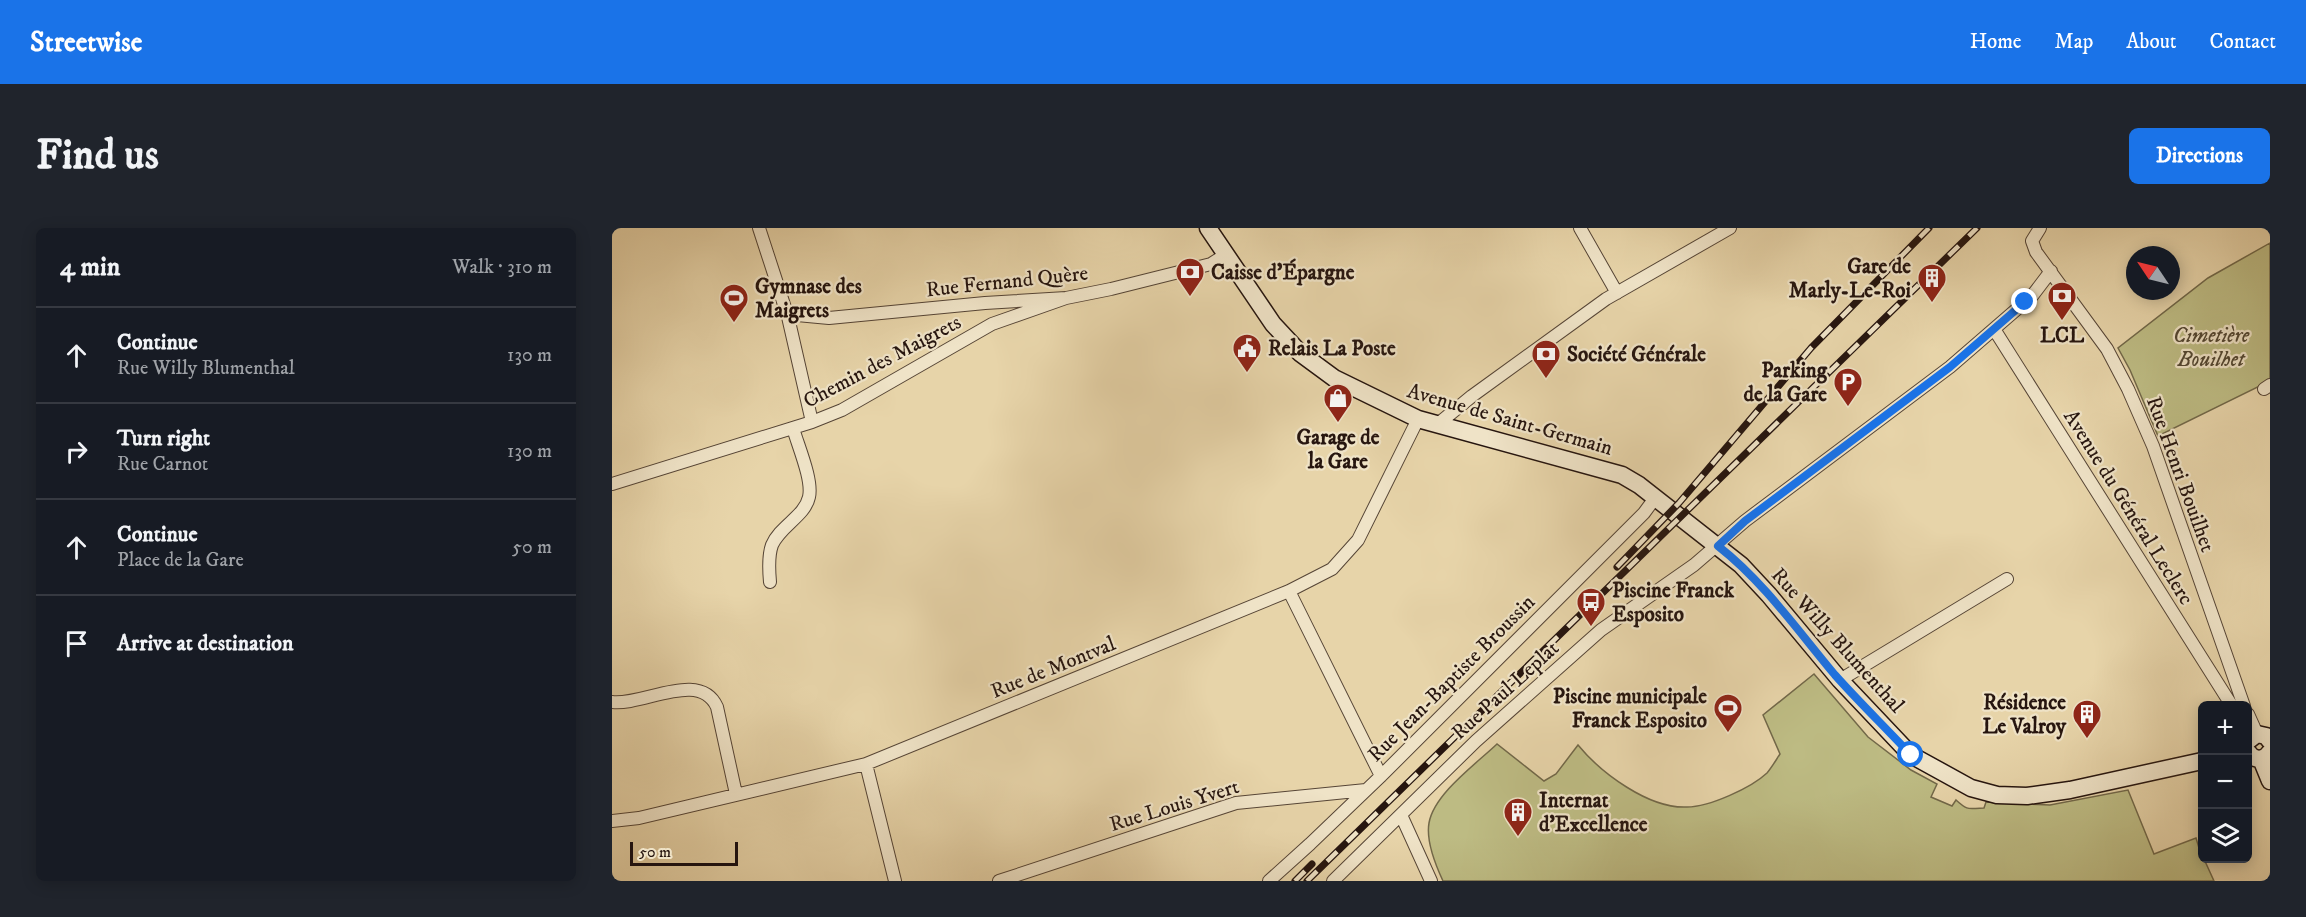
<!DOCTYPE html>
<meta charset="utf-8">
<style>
:root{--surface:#171b24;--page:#20242c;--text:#f1f3f6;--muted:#9ea1a6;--line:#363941;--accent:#1a73e8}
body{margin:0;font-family:"IM FELL DW Pica",serif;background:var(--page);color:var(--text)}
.controls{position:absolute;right:18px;bottom:18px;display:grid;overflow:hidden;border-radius:9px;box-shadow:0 3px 15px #0003}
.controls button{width:54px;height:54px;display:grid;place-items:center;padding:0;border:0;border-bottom:2px solid var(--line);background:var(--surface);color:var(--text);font:30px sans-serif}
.compass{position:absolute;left:1514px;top:18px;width:54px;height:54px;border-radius:50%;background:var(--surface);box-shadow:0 3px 15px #0003;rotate:305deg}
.scale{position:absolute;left:18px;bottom:15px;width:108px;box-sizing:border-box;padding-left:6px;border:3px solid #26150f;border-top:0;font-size:16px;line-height:21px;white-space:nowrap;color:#26150f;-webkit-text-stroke:4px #efe3c7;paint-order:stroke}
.stop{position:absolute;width:18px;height:18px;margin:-14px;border:4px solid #1a73e8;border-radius:50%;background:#fff}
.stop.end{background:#1a73e8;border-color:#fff;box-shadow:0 2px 6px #0008}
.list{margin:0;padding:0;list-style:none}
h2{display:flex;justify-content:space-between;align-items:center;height:78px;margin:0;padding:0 24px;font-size:26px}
h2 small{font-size:20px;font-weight:400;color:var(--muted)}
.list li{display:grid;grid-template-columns:39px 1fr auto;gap:18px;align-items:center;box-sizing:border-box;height:96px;padding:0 24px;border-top:2px solid var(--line)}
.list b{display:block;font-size:22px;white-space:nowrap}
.list p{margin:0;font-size:20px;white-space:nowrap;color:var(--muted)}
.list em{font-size:20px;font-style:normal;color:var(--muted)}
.icon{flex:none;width:33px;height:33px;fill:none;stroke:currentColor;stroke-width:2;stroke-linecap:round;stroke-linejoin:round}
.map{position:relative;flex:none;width:1658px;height:653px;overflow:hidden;border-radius:9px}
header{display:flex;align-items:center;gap:36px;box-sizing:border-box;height:84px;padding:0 30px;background:var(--accent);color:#fff}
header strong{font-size:28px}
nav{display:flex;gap:33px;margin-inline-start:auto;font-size:21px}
.intro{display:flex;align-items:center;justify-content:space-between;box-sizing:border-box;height:144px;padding:0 36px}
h1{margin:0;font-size:42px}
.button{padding:15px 27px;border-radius:9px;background:var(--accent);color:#fff;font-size:21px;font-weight:700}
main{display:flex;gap:36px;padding:0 36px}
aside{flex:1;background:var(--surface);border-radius:9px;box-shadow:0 3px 15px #0003}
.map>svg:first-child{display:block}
</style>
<header>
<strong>Streetwise</strong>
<nav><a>Home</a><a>Map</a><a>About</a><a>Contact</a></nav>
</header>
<div class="intro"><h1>Find us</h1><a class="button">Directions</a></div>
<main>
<aside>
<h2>4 min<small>Walk · 310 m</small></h2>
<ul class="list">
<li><svg class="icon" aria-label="ahead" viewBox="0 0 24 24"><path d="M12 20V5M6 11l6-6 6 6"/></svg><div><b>Continue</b><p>Rue Willy Blumenthal</p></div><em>130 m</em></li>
<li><svg class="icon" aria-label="right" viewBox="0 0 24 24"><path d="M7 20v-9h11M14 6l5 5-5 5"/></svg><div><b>Turn right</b><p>Rue Carnot</p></div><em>130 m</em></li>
<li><svg class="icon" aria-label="ahead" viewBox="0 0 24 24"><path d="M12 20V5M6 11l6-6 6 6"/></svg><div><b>Continue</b><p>Place de la Gare</p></div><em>50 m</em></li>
<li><svg class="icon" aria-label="arrive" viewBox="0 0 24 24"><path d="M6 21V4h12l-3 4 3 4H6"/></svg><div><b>Arrive at destination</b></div></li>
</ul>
</aside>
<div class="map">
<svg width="1658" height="653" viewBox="0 0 1658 653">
<rect width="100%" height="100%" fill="#e7d4a9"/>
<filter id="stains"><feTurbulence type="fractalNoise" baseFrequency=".00333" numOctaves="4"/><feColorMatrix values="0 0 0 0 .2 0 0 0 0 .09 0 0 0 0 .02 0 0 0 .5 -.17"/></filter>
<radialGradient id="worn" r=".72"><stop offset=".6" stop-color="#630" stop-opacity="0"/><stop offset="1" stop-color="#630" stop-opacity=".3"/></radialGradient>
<path fill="#bdbb83" stroke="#726849" stroke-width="1.5" d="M1658,15V153L1546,208L1518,142L1506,120L1596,50Z
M1202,446L1256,509L1299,542L1325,556L1319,569L1340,578L1344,572C1357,584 1357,580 1372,580L1374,574L1438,577L1516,562L1542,626L1584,610L1590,630L1592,631L1602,653H831C824,638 814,612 817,595C822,566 864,536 885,516L932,553L944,546L966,517C989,545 1037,581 1075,579C1097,579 1139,560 1155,545C1160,539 1164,532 1168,526L1151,487Z"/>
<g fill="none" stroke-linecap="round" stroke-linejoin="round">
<g stroke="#564536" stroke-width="14">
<path id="street" d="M147,0L176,89L200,194
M968,0L1005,65
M1428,0L1420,13L1424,24L1495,121L1516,161L1541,218L1632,478
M176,89L185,87L217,90L373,75L454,70L499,61L599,36L613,27
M1382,101L1620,478
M1652,161L1658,157
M826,196L860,168L994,71L1118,0
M0,256L200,194L230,182L380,96L454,70
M158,354C157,343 156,328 160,317C168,298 193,288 197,269C201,252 186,218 181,200
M677,363L769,548
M1228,452L1395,351
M0,474C31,478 88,441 105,479L124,566
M1636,486L1645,506
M254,536L283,653
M789,587L819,653
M0,593L27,590L254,536L677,363L720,341L746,312L806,191
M387,653L624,575L754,562
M657,653L698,616L769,548L1032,285L1043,270
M721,653L864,513L989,402L1082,337L1133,293L1338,139L1420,68L1439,43"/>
</g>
<g stroke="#26150f" stroke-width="19">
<path id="secondary" d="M596,0L661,96L688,125L722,150L806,191L1010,247L1027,257L1129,337L1157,367L1228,452L1299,527L1359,560L1385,567L1415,568L1458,562L1590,533
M1636,513L1645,506L1654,508L1658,513
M1636,524C1642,533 1652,533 1658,524
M1649,531L1658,553"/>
</g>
<use href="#street" stroke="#efe3c7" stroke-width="12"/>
<use href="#secondary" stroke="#efe3c7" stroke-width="16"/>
<g stroke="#26150f" stroke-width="7">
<path id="rail" d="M1005,339L1067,275L1199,120L1317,0
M683,653L700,636
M695,653L1365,0"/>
</g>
<use href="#rail" stroke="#efe3c7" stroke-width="4.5" stroke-dasharray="14" stroke-linecap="butt"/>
</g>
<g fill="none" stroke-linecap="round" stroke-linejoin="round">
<path stroke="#1a73e8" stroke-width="8" d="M1299,527C1274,500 1247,474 1223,447C1186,403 1152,354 1106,318L1133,293L1338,139L1413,74"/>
</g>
<defs>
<g id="bank-pin" transform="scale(1.5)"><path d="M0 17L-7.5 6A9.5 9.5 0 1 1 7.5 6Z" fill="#8f2418" stroke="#efe3c7"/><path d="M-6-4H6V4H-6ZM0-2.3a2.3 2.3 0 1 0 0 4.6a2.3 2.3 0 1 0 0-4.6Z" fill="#fff"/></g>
<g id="building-pin" transform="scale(1.5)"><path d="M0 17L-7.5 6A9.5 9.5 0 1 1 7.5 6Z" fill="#8f2418" stroke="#efe3c7"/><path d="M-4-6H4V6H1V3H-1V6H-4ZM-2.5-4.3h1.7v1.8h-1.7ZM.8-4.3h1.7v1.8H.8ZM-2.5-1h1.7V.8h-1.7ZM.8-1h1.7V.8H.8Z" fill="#fff"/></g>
<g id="stadium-pin" transform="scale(1.5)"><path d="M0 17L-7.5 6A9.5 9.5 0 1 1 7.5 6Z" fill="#8f2418" stroke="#efe3c7"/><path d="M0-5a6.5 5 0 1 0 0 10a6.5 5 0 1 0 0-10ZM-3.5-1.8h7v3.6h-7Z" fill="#fff"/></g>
<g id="civic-pin" transform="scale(1.5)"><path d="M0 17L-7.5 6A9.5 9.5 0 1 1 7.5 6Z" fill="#8f2418" stroke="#efe3c7"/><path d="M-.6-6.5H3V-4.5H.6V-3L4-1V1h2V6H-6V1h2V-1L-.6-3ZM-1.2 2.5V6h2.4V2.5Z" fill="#fff"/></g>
<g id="parking-pin" transform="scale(1.5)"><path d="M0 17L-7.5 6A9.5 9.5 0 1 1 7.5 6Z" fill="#8f2418" stroke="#efe3c7"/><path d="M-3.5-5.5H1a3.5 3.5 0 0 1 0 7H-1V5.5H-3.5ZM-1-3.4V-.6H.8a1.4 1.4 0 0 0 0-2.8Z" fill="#fff"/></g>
<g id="shop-pin" transform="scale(1.5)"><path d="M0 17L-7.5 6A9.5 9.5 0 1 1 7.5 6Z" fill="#8f2418" stroke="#efe3c7"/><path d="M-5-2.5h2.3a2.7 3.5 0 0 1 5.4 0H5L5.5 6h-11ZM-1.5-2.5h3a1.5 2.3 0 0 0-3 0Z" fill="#fff"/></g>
<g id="bus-pin" transform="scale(1.5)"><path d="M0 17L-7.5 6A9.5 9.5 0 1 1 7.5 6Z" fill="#8f2418" stroke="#efe3c7"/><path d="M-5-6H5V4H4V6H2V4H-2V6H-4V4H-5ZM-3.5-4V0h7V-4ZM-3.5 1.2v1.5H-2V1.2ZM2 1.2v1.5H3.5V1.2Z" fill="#fff"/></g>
</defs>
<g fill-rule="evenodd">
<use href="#bank-pin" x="578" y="44"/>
<use href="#building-pin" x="1320" y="50"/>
<use href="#bank-pin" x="1450" y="68"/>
<use href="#stadium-pin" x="122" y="70"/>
<use href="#civic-pin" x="635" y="120"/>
<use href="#bank-pin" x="934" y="126"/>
<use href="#parking-pin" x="1236" y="154"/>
<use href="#shop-pin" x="726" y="170"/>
<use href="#bus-pin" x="979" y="374"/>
<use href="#stadium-pin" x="1116" y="480"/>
<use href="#building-pin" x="1475" y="486"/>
<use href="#building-pin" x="906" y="584"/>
</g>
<g text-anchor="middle" stroke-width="4.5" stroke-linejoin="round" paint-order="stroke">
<g font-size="21" font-weight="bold" fill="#26150f" stroke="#efe3c7" text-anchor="start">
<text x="1299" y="45" text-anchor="end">Gare de<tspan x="1299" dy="24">Marly-Le-Roi</tspan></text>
<text x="599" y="51">Caisse d'Épargne</text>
<text x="143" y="65">Gymnase des<tspan x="143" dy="24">Maigrets</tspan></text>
<text x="1450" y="114" text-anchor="middle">LCL</text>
<text x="656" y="127">Relais La Poste</text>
<text x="955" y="133">Société Générale</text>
<text x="1215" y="149" text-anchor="end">Parking<tspan x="1215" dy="24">de la Gare</tspan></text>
<text x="726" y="216" text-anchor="middle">Garage de<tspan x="726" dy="24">la Gare</tspan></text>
<text x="1000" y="369">Piscine Franck<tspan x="1000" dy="24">Esposito</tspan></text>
<text x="1095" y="475" text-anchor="end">Piscine municipale<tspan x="1095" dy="24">Franck Esposito</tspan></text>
<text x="1454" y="481" text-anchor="end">Résidence<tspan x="1454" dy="24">Le Valroy</tspan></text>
<text x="927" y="579">Internat<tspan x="927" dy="24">d'Excellence</tspan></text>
</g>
<g font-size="21" fill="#26150f" stroke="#efe3c7">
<text transform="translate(395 53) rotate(-6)" y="7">Rue Fernand Quère</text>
<text transform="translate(270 133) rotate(-28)" y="7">Chemin des Maigrets</text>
<text transform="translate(898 191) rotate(16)" y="7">Avenue de Saint-Germain</text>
<text transform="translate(1569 246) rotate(70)" y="7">Rue Henri Bouilhet</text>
<text transform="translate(1517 279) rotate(58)" y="7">Avenue du Général Leclerc</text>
<text transform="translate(1226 412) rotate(48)" y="7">Rue Willy Blumenthal</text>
<text transform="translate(441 439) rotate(-22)" y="7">Rue de Montval</text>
<text transform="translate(839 450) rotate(-45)" y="7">Rue Jean-Baptiste Broussin</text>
<text transform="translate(893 462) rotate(-42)" y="7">Rue Paul Leplat</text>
<text transform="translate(562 577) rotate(-17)" y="7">Rue Louis Yvert</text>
</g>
<g font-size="21" font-style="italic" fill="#534732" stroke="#efe3c7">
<text x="1599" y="114">Cimetière<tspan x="1599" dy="24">Bouilhet</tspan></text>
</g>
</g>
<rect width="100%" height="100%" filter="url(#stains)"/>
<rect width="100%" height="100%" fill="url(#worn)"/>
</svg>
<div class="controls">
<button>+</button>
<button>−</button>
<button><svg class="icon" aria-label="layers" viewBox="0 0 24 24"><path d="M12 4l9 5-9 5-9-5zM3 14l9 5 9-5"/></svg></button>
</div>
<svg class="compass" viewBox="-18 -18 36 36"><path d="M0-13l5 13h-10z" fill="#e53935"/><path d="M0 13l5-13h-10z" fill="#9ea1a6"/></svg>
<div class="scale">50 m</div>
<div class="stop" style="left:1299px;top:527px"></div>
<div class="stop end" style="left:1413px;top:74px"></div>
</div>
</main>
